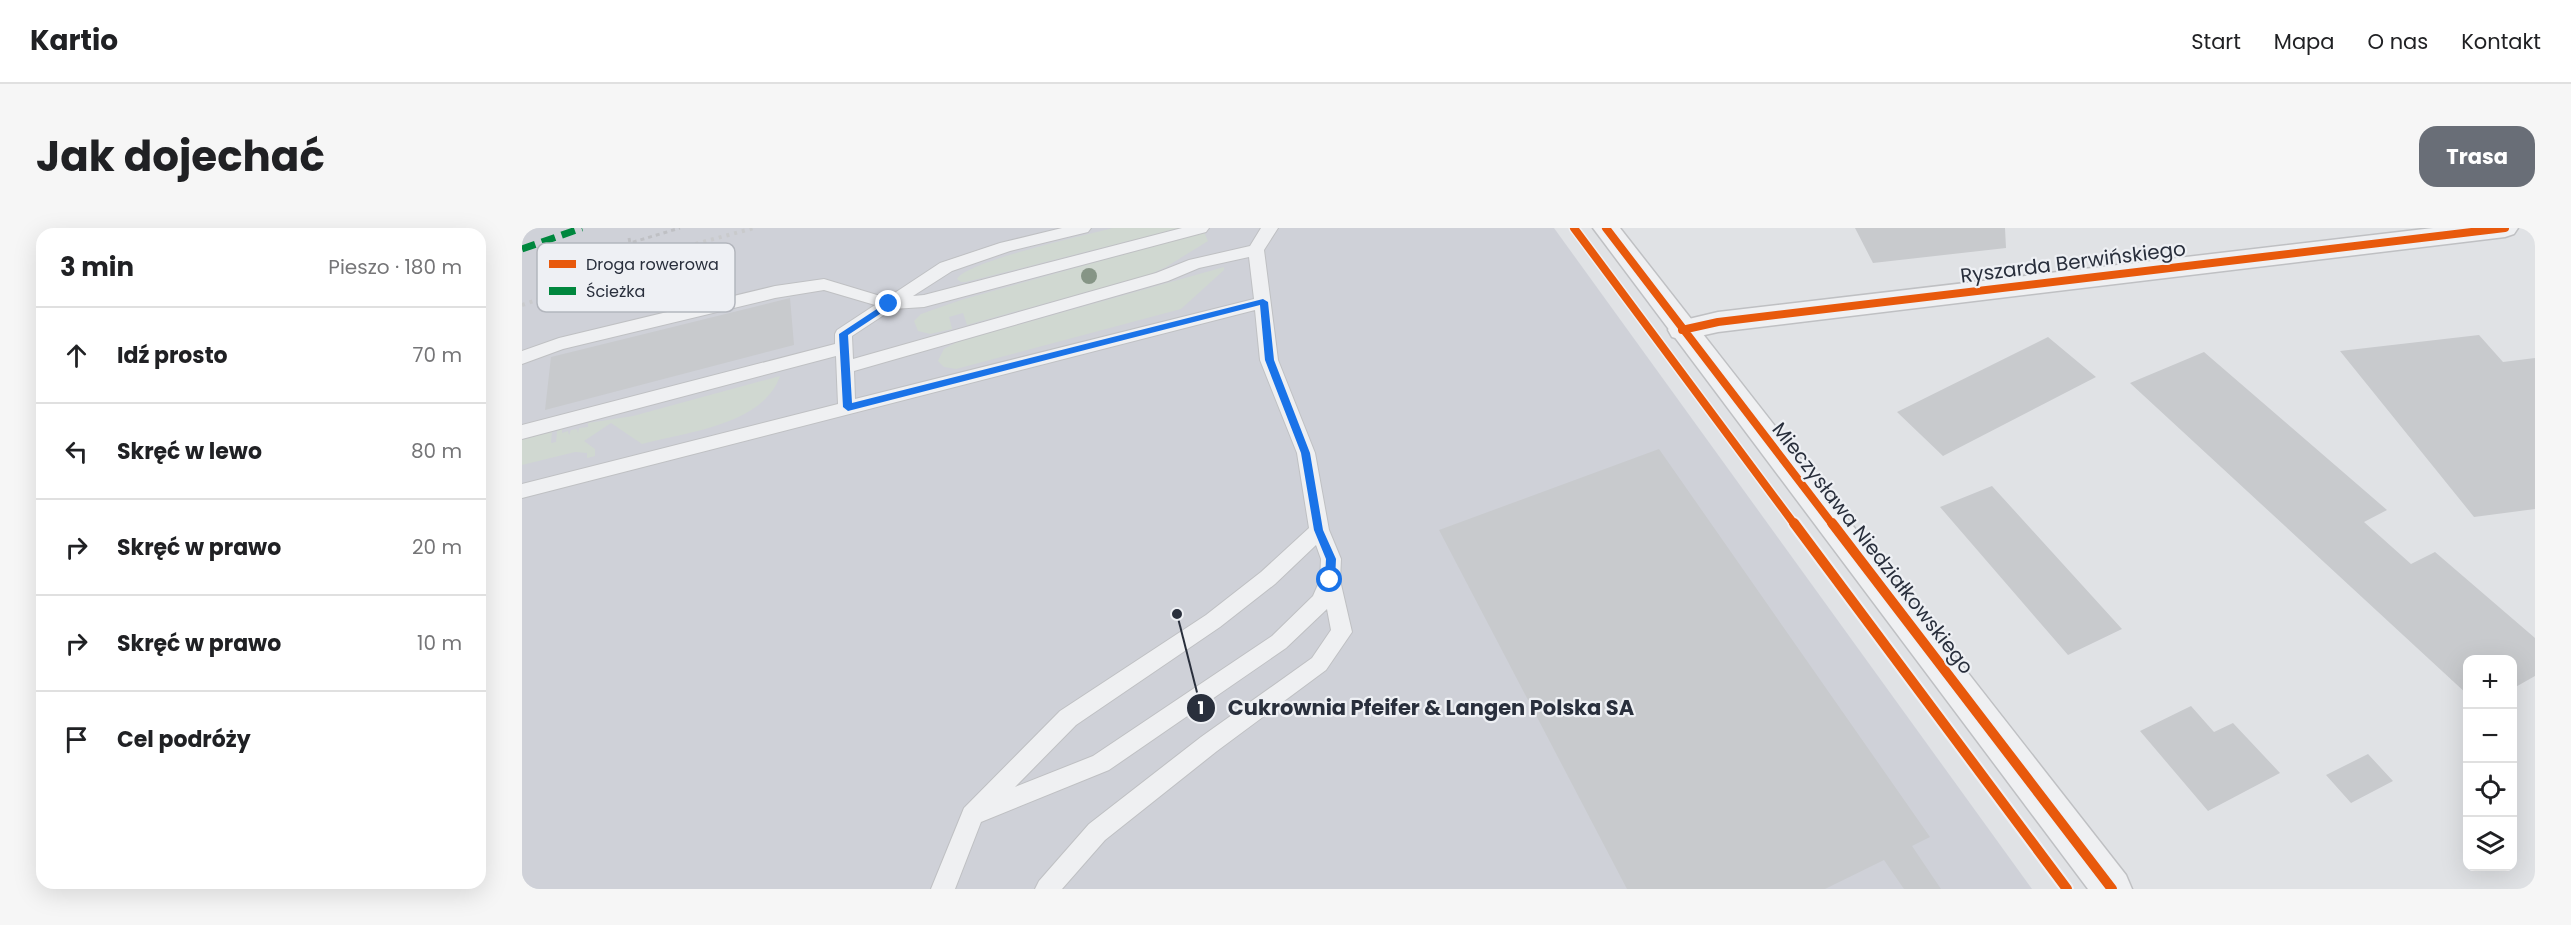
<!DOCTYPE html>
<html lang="pl">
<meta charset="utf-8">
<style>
:root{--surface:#fff;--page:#f6f6f6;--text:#202124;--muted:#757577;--line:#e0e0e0;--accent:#696e77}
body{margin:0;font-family:Poppins,sans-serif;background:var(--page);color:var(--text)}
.controls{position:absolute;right:18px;bottom:18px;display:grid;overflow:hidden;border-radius:12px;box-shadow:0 6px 24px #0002}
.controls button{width:54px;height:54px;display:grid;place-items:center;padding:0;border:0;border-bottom:2px solid var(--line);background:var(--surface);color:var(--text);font:30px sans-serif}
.stop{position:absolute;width:18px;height:18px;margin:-14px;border:4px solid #1a73e8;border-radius:50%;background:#fff}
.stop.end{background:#1a73e8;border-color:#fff;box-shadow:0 2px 6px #0008}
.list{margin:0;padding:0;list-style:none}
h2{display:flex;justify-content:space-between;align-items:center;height:78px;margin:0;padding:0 24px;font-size:26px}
h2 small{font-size:20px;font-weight:400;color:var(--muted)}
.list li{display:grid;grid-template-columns:39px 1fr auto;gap:18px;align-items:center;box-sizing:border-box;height:96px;padding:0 24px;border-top:2px solid var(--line)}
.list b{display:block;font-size:22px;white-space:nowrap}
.list em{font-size:20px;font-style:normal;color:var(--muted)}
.icon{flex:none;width:33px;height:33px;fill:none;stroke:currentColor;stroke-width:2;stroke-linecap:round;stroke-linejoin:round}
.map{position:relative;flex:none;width:2013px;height:661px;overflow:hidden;border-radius:18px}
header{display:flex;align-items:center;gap:36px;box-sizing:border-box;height:84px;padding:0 30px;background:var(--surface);border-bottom:2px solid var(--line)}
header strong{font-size:28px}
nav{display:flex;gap:33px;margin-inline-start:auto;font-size:21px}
.intro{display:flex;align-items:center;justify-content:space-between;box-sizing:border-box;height:144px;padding:0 36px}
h1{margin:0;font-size:42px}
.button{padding:15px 27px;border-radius:18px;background:var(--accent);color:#fff;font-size:21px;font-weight:700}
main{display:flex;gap:36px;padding:0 36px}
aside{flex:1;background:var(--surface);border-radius:18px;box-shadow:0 6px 24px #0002}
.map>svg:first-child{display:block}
</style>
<header>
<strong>Kartio</strong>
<nav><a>Start</a><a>Mapa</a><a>O nas</a><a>Kontakt</a></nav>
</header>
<div class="intro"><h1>Jak dojechać</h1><a class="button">Trasa</a></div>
<main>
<aside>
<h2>3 min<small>Pieszo · 180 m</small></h2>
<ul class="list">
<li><svg class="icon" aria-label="ahead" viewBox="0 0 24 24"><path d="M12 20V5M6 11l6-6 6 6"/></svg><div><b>Idź prosto</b></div><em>70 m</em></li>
<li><svg class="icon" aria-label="left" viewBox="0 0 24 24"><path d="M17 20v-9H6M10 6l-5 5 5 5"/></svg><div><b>Skręć w lewo</b></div><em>80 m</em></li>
<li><svg class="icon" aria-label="right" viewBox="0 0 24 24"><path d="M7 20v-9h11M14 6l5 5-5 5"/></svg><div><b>Skręć w prawo</b></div><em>20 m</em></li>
<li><svg class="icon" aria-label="right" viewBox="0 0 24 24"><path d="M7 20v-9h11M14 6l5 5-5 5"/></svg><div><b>Skręć w prawo</b></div><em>10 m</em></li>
<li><svg class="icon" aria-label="arrive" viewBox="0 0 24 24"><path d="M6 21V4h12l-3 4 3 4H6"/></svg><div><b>Cel podróży</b></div></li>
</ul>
</aside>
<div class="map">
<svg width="2013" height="661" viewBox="0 0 2013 661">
<rect width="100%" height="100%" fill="#e0e2e5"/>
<path fill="#cfd1d8" d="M9,0H1032L1510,661H0V2Z"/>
<path fill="#d0d8d1" d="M591,0H658L444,54H439L435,51C445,33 565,7 591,0Z
M682,4L686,13L644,39L629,46L445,97L441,85L427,89L430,101L408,106L396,103L392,93L399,86L439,72Z
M702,39V42L659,81L434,141L422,139L416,133L422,121L435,114Z
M258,148C241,197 164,204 120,216L89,195L62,213L73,221V228L65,230V225L53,224L0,237V211L30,204L29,215L34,214L35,203L40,201V205L46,203L47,207L49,202L55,201L56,205L57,200L66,199V195L111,188Z"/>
<path fill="#c8cacd" d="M1333,0H1483L1484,20L1351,35Z
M268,70L272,117L23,182L29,129Z
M1957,107L1981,134L2013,130V281L1952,289L1818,123Z
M1526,109L1574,149L1421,228L1375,184Z
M1682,124L1865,282L1842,294L1889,336L1913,324L2013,410V448L1990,461V432H1946V467L1608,155Z
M1137,221L1408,609L1390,618L1419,661H1382L1362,632L1303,661H1105L917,302Z
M1470,258L1600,401L1546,427L1418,279Z
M1669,478L1692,504L1711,495L1758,545L1686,583L1618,503Z
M1846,526L1871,553L1829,575L1804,547Z"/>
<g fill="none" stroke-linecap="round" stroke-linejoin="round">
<g stroke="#bfc0c3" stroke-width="2">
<path id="service" d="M540,0H569L566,4L488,23L430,43L391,68L402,67L660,0H687L684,4L402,79L371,81L330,108L331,131L634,45L667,32L728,18L739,0H756L742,22L756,132L793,225L807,302L819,331L818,352L830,404L804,442L695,523L583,612L540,661H513L517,653L567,596L679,509L790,430L809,402L805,381L764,420L587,542L459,594L433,661H409L442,580L538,483L684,387L739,344L787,300L775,225L738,132L733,82L0,270V256L316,176L314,128L0,211V197L313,116V106L315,102L353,77L302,62L253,70L41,121L0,136V123L37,110L253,58L302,51L365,70L418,35L478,15ZM727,29L732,71L333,171L332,143L646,53L677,40ZM794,317L799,331L798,352L791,368L750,408L571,528L493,559L554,497L698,399L753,356Z"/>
</g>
<g stroke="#bfc0c3" stroke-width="3">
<path id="minor" d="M1911,0H1996L1992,6L1983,9L1196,104L1160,112L1150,109L1146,102L1150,95L1196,84Z"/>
</g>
<g stroke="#bfc0c3" stroke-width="3">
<path id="tertiary" d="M1071,0H1098L1604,647L1610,661H1566Z"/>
</g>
<path stroke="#bfc0c4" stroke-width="3" stroke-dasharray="4 4" stroke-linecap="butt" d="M107,10L108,15L158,0"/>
<use href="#service" fill="#eff0f2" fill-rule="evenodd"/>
<use href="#minor" fill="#eff0f2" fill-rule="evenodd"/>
<use href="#tertiary" fill="#eff0f2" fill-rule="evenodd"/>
<path stroke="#c9cacc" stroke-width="4" stroke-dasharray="3 5" stroke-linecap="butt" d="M0,77L166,18L232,0"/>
<path stroke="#00873e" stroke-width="7" stroke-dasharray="14 7" stroke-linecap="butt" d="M0,21L60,0"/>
<g stroke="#eef0f4" stroke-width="11">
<path id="cycleway-far1" d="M1052,0L1273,297
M1084,0L1311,297
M1160,102L1196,94L1983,0"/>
</g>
<g stroke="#eef0f4" stroke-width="14">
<path id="cycleway" d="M1272,295L1545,661
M1310,295L1590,661"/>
</g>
<use href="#cycleway-far1" stroke="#e8590c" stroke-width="8"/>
<use href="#cycleway" stroke="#e8590c" stroke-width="10"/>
</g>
<circle fill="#869586" cx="567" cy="48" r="8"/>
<path fill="#1a73e8" d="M741,71L746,74L752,132L788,225L801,302L814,331L813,352L808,356L803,352L804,331L792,302L779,225L743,132L738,77L326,183L321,179L317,106L367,73L371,76L370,78L326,107L330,175Z"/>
<g text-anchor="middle" stroke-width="4.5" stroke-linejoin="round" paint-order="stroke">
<g font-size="20" fill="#292f3c" stroke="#eef0f4">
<text transform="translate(1551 34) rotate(-7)" y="7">Ryszarda Berwińskiego</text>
<text transform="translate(1351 320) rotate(52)" y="7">Mieczysława Niedziałkowskiego</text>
</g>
</g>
<rect x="15" y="15" width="198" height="69" rx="9" fill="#eef0f4" stroke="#b3b6bd" stroke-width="1.5"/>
<rect x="27" y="32" width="27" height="8" fill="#e8590c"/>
<rect x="27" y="59" width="27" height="8" fill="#00873e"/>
<g font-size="16" fill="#292f3c">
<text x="64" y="42">Droga rowerowa</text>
<text x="64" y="69">Ścieżka</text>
</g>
<path fill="none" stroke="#292f3c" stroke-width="2" d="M655 386L679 480"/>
<g fill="#292f3c" stroke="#eef0f4" stroke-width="2">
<circle cx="655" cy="386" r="6"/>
<circle cx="679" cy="480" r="15"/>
</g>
<g font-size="18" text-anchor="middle" font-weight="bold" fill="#fff">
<text x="679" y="486">1</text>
</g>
<g font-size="21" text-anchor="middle" font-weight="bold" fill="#292f3c" stroke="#eef0f4" stroke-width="4.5" stroke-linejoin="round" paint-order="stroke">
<text x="909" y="487">Cukrownia Pfeifer &amp; Langen Polska SA</text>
</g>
</svg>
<div class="controls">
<button>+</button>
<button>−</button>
<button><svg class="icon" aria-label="locate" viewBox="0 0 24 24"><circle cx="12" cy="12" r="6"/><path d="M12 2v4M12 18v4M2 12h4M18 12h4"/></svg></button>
<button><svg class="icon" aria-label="layers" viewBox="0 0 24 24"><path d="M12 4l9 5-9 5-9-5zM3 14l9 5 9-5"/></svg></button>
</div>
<div class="stop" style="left:808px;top:352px"></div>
<div class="stop end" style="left:367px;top:76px"></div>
</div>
</main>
